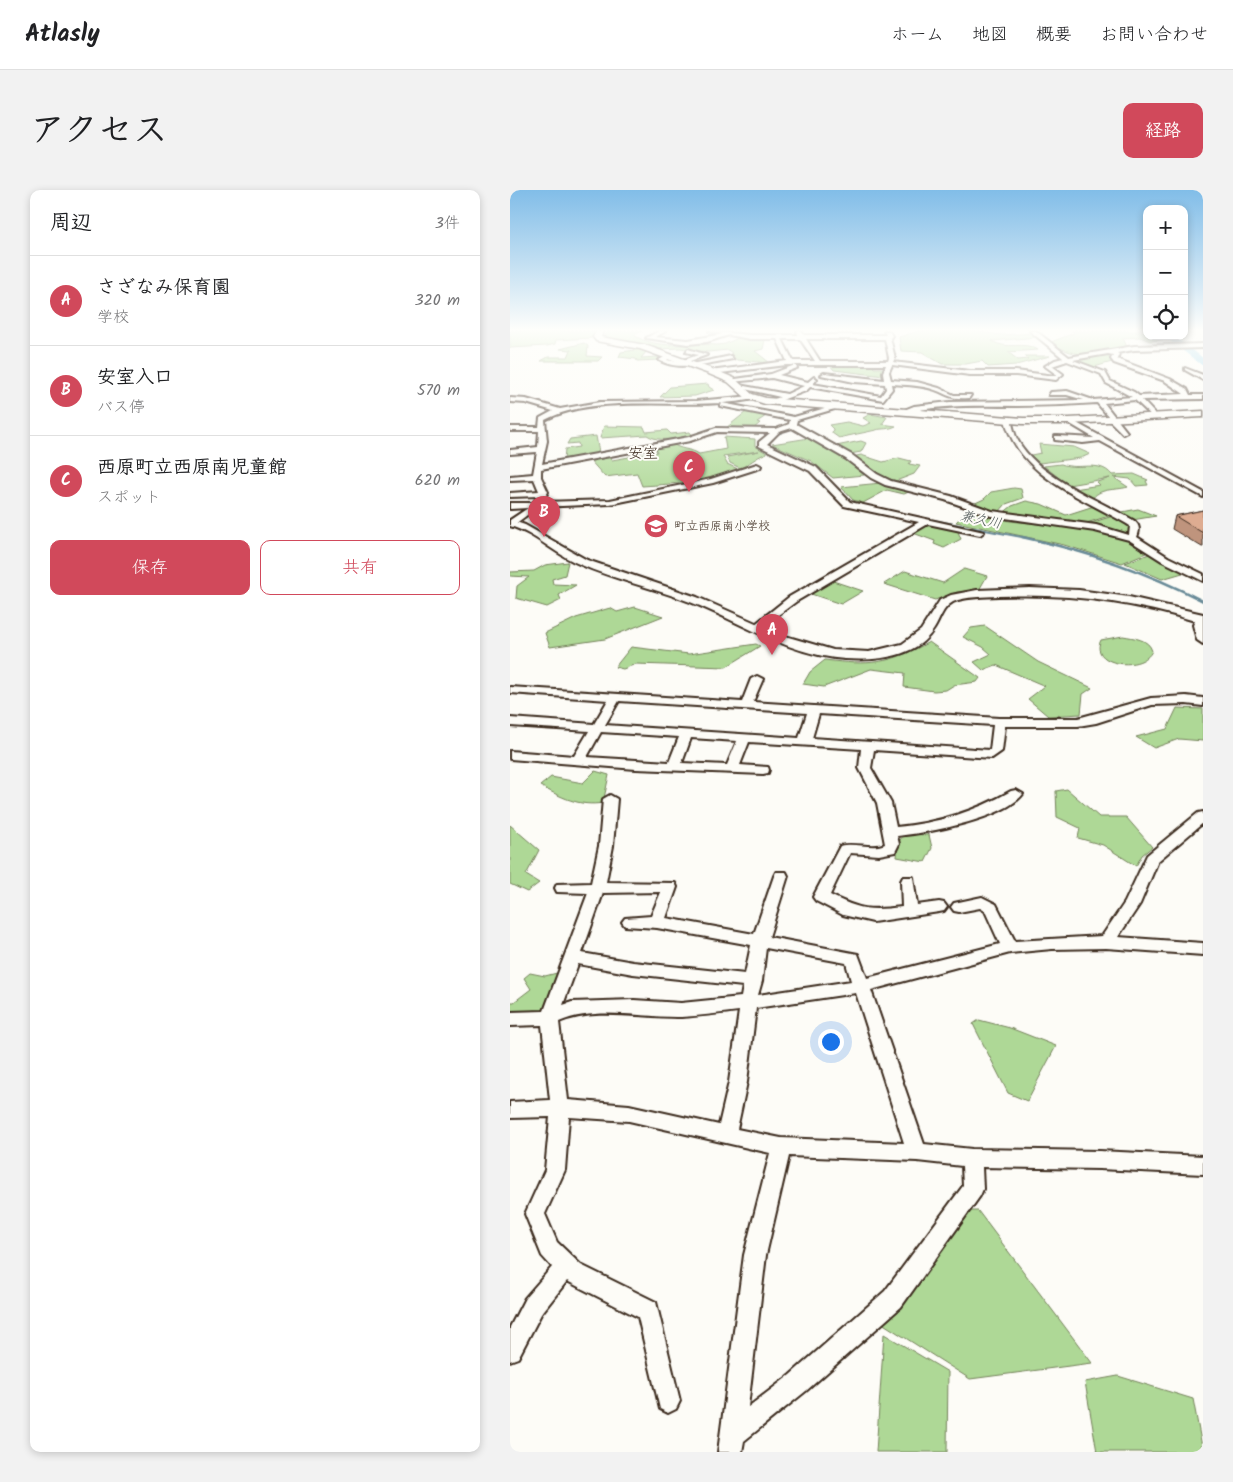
<!DOCTYPE html>
<html lang="ja">
<meta charset="utf-8">
<style>
:root{--surface:#fff;--page:#f2f2f2;--text:#202124;--muted:#757577;--line:#e0e0e0;--accent:#d1495b}
body{margin:0;font-family:Kalam,"Klee One",sans-serif;background:var(--page);color:var(--text)}
.controls{position:absolute;right:15px;top:15px;display:grid;overflow:hidden;border-radius:10px;box-shadow:0 2px 8px #0003}
.controls button{width:45px;height:45px;display:grid;place-items:center;padding:0;border:0;border-bottom:1px solid var(--line);background:var(--surface);color:var(--text);font:25px sans-serif}
.you{position:absolute;left:320px;top:851px;width:18px;height:18px;margin:-12px;border:4px solid #fff;border-radius:50%;background:#1a73e8;box-shadow:0 0 0 8px #1a73e833}
.badge{display:grid;place-items:center;width:32px;height:32px;border-radius:50%;background:var(--accent);color:#fff;font-size:16px;font-weight:700}
.pin{position:absolute;translate:-50% -41px;filter:drop-shadow(0 1px 2px #0008)}
.pin::after{content:'';position:absolute;top:26px;width:18px;height:15px;background:inherit;clip-path:polygon(0 0,100% 0,50% 100%)}
.list{margin:0;padding:0;list-style:none}
h2{display:flex;justify-content:space-between;align-items:center;height:65px;margin:0;padding:0 20px;font-size:21px}
h2 small{font-size:16px;font-weight:400;color:var(--muted)}
.list li{display:grid;grid-template-columns:32px 1fr auto;gap:15px;align-items:center;box-sizing:border-box;height:90px;padding:0 20px;border-top:1px solid var(--line)}
.list b{display:block;font-size:19px;white-space:nowrap}
.list p{margin:0;font-size:16px;white-space:nowrap;color:var(--muted)}
.list em{font-size:16px;font-style:normal;color:var(--muted)}
.actions{display:flex;gap:10px;padding:15px 20px}
.actions a{flex:1;padding:11px 0;border:1px solid var(--accent);border-radius:10px;text-align:center;font-size:18px;color:var(--accent)}
.actions .main{background:var(--accent);color:#fff}
.icon{flex:none;width:28px;height:28px;fill:none;stroke:currentColor;stroke-width:2;stroke-linecap:round;stroke-linejoin:round}
.map{position:relative;flex:none;width:693px;height:1262px;overflow:hidden;border-radius:10px}
header{display:flex;align-items:center;gap:30px;box-sizing:border-box;height:70px;padding:0 25px;background:var(--surface);border-bottom:1px solid var(--line)}
header strong{font-size:24px}
nav{display:flex;gap:28px;margin-inline-start:auto;font-size:18px}
.intro{display:flex;align-items:center;justify-content:space-between;box-sizing:border-box;height:120px;padding:0 30px}
h1{margin:0;font-size:35px}
.button{padding:12px 22px;border-radius:10px;background:var(--accent);color:#fff;font-size:18px;font-weight:700}
main{display:flex;gap:30px;padding:0 30px}
aside{flex:1;background:var(--surface);border-radius:10px;box-shadow:0 2px 8px #0003}
.map>svg:first-child{display:block}
</style>
<header>
<strong>Atlasly</strong>
<nav><a>ホーム</a><a>地図</a><a>概要</a><a>お問い合わせ</a></nav>
</header>
<div class="intro"><h1>アクセス</h1><a class="button">経路</a></div>
<main>
<aside>
<h2>周辺<small>3件</small></h2>
<ul class="list">
<li><span class="badge">A</span><div><b>さざなみ保育園</b><p>学校</p></div><em>320 m</em></li>
<li><span class="badge">B</span><div><b>安室入口</b><p>バス停</p></div><em>570 m</em></li>
<li><span class="badge">C</span><div><b>西原町立西原南児童館</b><p>スポット</p></div><em>620 m</em></li>
</ul>
<div class="actions"><a class="main">保存</a><a>共有</a></div>
</aside>
<div class="map">
<svg width="693" height="1262" viewBox="0 0 693 1262">
<rect width="100%" height="100%" fill="#fdfcf7"/>
<filter id="ink" filterUnits="userSpaceOnUse"><feTurbulence type="fractalNoise" baseFrequency=".02" numOctaves="2"/><feDisplacementMap in="SourceGraphic" scale="10" xChannelSelector="R" yChannelSelector="G"/><feConvolveMatrix kernelMatrix="1 2 1 2 8 2 1 2 1" color-interpolation-filters="sRGB"/></filter>
<g filter="url(#ink)">
<path fill="#aed896" stroke="#74815a" d="M0,141H86L82,148L46,150L45,154L37,156L0,158Z
M99,141H132L124,145C145,160 181,153 207,155L215,154L228,148L255,150L253,159L245,161L260,173L227,170L219,165L222,163L218,160L198,162L170,158L148,159L139,156L97,149L93,147Z
M409,141H460L492,145L523,143L528,147L482,151C497,161 514,150 528,160L498,162L508,170L518,169L515,166H540L506,175L478,177L472,171L456,174H432L412,162L391,161L389,147Z
M562,141H637V146H654L658,149L640,151L630,147L613,148L617,157C587,162 568,172 541,152L564,143Z
M74,153L78,156L77,166L92,167L88,171H31L38,167H58L61,160L50,159Z
M132,159L137,161L131,168L148,167L150,170L127,171L126,169L109,167L111,162Z
M595,164H602L599,169L602,172L584,177L563,170Z
M319,174H362L364,178H375L374,186L324,180Z
M198,194L199,197L204,200L185,206L150,207L160,197Z
M236,222L256,226L247,232L250,233L243,239L216,238Z
M360,224L377,227L372,234L386,236C378,240 373,238 366,240C353,243 341,245 329,248L322,243L323,239L319,235L337,232L353,236L361,233L353,228Z
M94,236L134,237L136,242L157,240L161,244L180,242L183,246C169,248 148,253 137,245L90,248Z
M86,246L89,263L54,270L55,259L69,257L68,253L57,254L60,249Z
M214,247L245,249V256L257,263C244,268 240,274 230,278L220,273L217,267L249,261L213,266L217,274L230,280C198,291 166,294 132,296L127,283L95,287L78,268L95,265L102,270L147,262L144,256L162,253C169,260 180,258 189,264L216,259Z
M299,248L331,266L354,285L323,288L301,271L262,254Z
M351,251L356,253L351,262L340,264L326,256Z
M529,254L564,257L580,264L571,268L529,273L521,265L531,263Z
M351,265L373,272L389,268L401,271L399,274L410,276L404,284L386,291L364,283L342,267Z
M551,274C569,281 589,269 602,285L624,284L638,290L636,291L638,295L626,296L620,289L603,287L618,297C604,301 590,297 581,310L564,299L590,295L587,292L600,288L558,295L534,276Z
M371,293L401,301L394,304L377,300L353,313L343,310L331,297Z
M504,298L511,299L513,308L496,314L488,323L461,315L474,309L481,302Z
M516,311L531,314L556,325L584,316L602,325L573,334L492,324L502,316Z
M628,319L646,326L622,330L612,324V322Z
M458,320L500,331L585,340L614,348L636,363L612,373L554,355L446,332Z
M603,326L620,335V345L574,335Z
M419,334L447,339L451,349L434,358L424,354L425,351L403,343Z
M642,363L676,382L652,389L615,373Z
M58,372L55,385L42,389L43,394L66,395L49,405L51,410L37,417L6,408L7,396L19,387L0,386V382L24,381L35,375Z
M454,379L477,386L469,400L447,402L425,410L374,394L395,381L433,393Z
M320,390L353,401L331,414L298,403Z
M125,417L153,426L95,449L40,457L35,443L66,428L100,418L107,422Z
M475,436L528,472L582,498L573,504L571,524L538,526L518,509L535,496L486,475L473,480L464,472L481,464L473,457L453,447L461,438Z
M613,446C624,448 639,449 642,461C632,483 578,475 591,450Z
M419,452L470,488L467,492L444,495L436,500L424,501L394,497L395,483L361,479L314,497L293,494L300,482L315,470C359,476 380,474 419,452Z
M246,454L250,456L216,477L126,474L113,479L105,477L121,457L179,464Z
M667,518L693,519V551L669,549L644,558L626,547L657,539Z
M85,581L99,585L93,613C69,617 51,607 30,596L41,587L73,593Z
M557,599L589,627H616L642,657L632,665L626,676L593,655L568,648L570,638L547,627L546,601Z
M0,635L29,660L16,685L29,693L17,702L0,694Z
M394,644L419,645L422,658L415,672L387,667L388,653Z
M51,782L38,818L33,822H0V812H4L21,799L14,788L20,783L35,786Z
M469,830L500,838L546,856L517,911L498,903L463,834Z
M457,1021H468L582,1173L460,1189L372,1133Z
M374,1144L438,1182L437,1262H366Z
M608,1186L683,1209L693,1262H587L575,1192Z"/>
<g fill="none" stroke-linecap="round" stroke-linejoin="round">
<path stroke="#688a97" stroke-width="2" d="M272,242L256,251L257,254L309,279L339,311L346,314
M387,323L517,348"/>
<path stroke="#688a97" stroke-width="2.5" d="M512,347C576,361 635,381 693,411"/>
<path fill="#86cae7" fill-rule="evenodd" d="M654,146H664L693,168V176Z"/>
<g stroke="#3b2a1e" stroke-width="4">
<path id="minor" d="M149,141H156L145,147L178,150L213,144L199,141L240,145H288L287,141H291L294,145H376L374,141H379L382,146L380,148L385,168L383,172L460,181H506L545,186L546,184L535,176L545,170L553,168L520,141H526L559,167L624,156L693,154V158L624,160L607,163L609,164L607,169L660,189L677,199L680,205H693V209L632,210L647,226L644,228L625,210L594,213L617,242L613,244L599,230V227L587,213C560,215 534,216 507,216C468,216 429,214 392,224L389,222L404,216L440,212L574,210L557,205H539L541,202L557,201L583,210L622,207L596,193L591,184L557,171L542,176L553,184L546,190L506,185H460L382,175L379,182L381,190L407,192L429,198L444,205H461L459,208C440,209 441,206 425,200C411,195 396,195 381,194L382,199L373,210L300,197L296,201L261,214L259,211L270,207L226,197L229,195L277,204L294,196L262,188L221,192L218,190L261,184L285,175L287,178L269,185L298,192L304,187L307,189L303,194L371,206L376,199L375,194L344,192L311,185L314,183L374,190L373,182L376,175H276L202,184L200,181L277,171L267,149H240L219,145L197,152L178,154L136,148ZM272,149H290L305,171H283ZM296,149H375L379,168L378,171H310ZM598,164L603,165L601,169L604,173L655,191L674,204L629,206L624,202L600,191L595,182L563,170Z
M178,159L197,165L177,172L182,174C173,178 157,175 149,170L158,165L161,167L157,170L168,172L188,165L176,162Z
M221,166L223,169L185,176L182,174Z
M675,178L693,185V190L675,180Z
M242,206L244,209C181,222 90,201 35,230L37,251L32,274L179,247L206,238L266,239L279,234L280,230L210,216L212,213L284,227L326,215L328,218L287,230L286,234L342,265L367,284L381,291L441,306L482,321L586,335L619,345L620,336L617,334C571,307 509,286 495,230L498,228L501,230C503,236 504,243 507,249C527,287 587,309 623,330C630,335 630,340 627,347L658,367L693,384V391L652,371L619,350L585,341L481,326L435,310L375,295L361,288L336,269L282,238L269,242L257,254L306,277L340,312L474,342L470,345L418,334L287,411L248,440L244,439V435L279,407L409,332L334,316L300,281L249,256V252L260,243L207,242L180,251L31,279V287L38,302L32,312L100,310L201,289L247,274L251,276L250,278L203,293L100,314L28,317L5,334H0V330L18,318L0,319V313H23L29,306L0,307V303L29,301L24,289L0,290V286L23,284L27,262L0,264V260L28,257L29,241H0V237H29L30,228L43,221L16,213L0,212V208L16,209L50,219L90,212L186,211Z
M557,230H561L693,302V307L590,251L573,253L545,250V246H548L584,248L557,232Z
M247,486L253,489L243,512L489,528H568L641,508L676,506L693,508V516L676,514L642,515L586,533L568,536H495L492,561L482,568L364,560L361,578L381,613L386,637C428,633 464,622 501,601L506,600L513,604C494,629 417,643 387,646L389,654L385,662L369,665L340,663L320,705C350,720 359,721 392,717L391,691L393,687H403L407,715L429,712L434,713L437,717L434,721L429,722L363,732L333,725L306,711L303,707L330,656C344,652 364,660 375,654L367,613L349,578L351,559L239,552L230,575L258,577L259,580L258,583L253,584L126,579L0,569V561L64,566L79,541L0,536V528L84,534L98,510L0,503V497L232,512L241,489ZM109,511L297,523L289,548L95,535ZM309,524L483,535L480,560L302,548ZM91,542L169,547L159,572L77,567ZM181,548L227,551L217,575L172,573Z
M100,605L107,609L103,656L96,692L165,693L167,697L156,728L244,744L264,686L266,682H276L278,686L259,747L348,764L357,788L490,754L475,721L470,718L449,722L444,721L441,717L444,713L472,707L486,714L505,751L592,746L615,712L637,665L688,623L693,622V633L648,671L630,714L608,747L693,753V765L596,758L542,759L500,763L361,800L414,954L462,959L589,961L693,966V984L589,979L472,977L473,999L470,1006L391,1117L296,1201L234,1251L232,1262H208L234,1065L260,963L119,931L59,927L55,980L35,1024L47,1052L71,1075L146,1112L170,1211L166,1219L158,1223L150,1219L128,1127L57,1091L31,1124L8,1168L0,1171V1137L15,1108L42,1077L32,1066L15,1024L35,980L40,927L0,928V912L40,910L32,835L0,836V822L34,821L78,703L47,702L45,698L47,694L81,693L89,656L93,609ZM151,702L141,726L115,728L112,732L115,736L147,738L241,755L235,784L123,772L72,763L93,703ZM256,758L336,773L341,791L248,805L252,791ZM68,774L123,784L233,796L231,807L171,813L124,810L62,812L53,815ZM346,803L394,953L271,948L227,939L237,892L246,818ZM229,821L219,892L209,935L119,915L58,910L49,832C87,816 131,828 171,827C190,826 210,823 229,821ZM279,966L407,971L452,976L453,996L375,1101L280,1185L238,1217L256,1065Z"/>
</g>
<g stroke="#3b2a1e" stroke-width="4">
<path id="tertiary" d="M0,330L15,335L77,370L187,407L275,446L323,460L359,462L392,454L411,440L430,410L441,405L467,400L520,398L569,400L619,407L693,424V454L687,450L683,435L685,431C621,411 555,403 488,406C474,407 456,406 443,412C432,418 430,430 424,439C406,468 366,471 335,469C279,465 231,432 180,412C144,398 105,390 69,374C45,364 25,343 0,336Z"/>
</g>
<g stroke="#3b2a1e" stroke-width="3">
<path id="secondary" d="M86,141H93L91,147L135,155L205,180L224,188L242,204L256,208L513,228H559L693,221V227L559,234H513L255,214L236,208L218,192L199,184L130,159L86,151L83,147Z"/>
</g>
<use href="#minor" fill="#fdfcf7" fill-rule="evenodd"/>
<use href="#tertiary" fill="#fdfcf7" fill-rule="evenodd"/>
<use href="#secondary" fill="#fdfcf7" fill-rule="evenodd"/>
</g>
<path fill="#bf947d" stroke="#3b2a1e" d="M693,320V357H692L662,339L665,326Z"/>
<path fill="#deac91" stroke="#3b2a1e" d="M693,320V343L665,326Z"/>
</g>
<linearGradient id="sky" x2="0" y2="1"><stop stop-color="#81bde8"/><stop offset="0.44" stop-color="#fefefb"/><stop offset="1" stop-color="#fefefb" stop-opacity="0"/></linearGradient>
<rect width="693" height="318" fill="url(#sky)"/>
<defs>
<g id="school-disc" transform="scale(1.25)"><circle r="9.5" fill="#d1495b" stroke="#fdfcf7"/><path d="M0-5L7-2L0 1L-7-2ZM-4 1L0 2.5L4 1V4Q0 6-4 4Z" fill="#fff"/></g>
</defs>
<g fill-rule="evenodd">
<use href="#school-disc" x="146" y="336"/>
</g>
<g text-anchor="middle" stroke-width="4" stroke-linejoin="round" paint-order="stroke">
<g font-size="12" fill="#3b2a1e" stroke="#fdfcf7" text-anchor="start">
<text x="164" y="340">町立西原南小学校</text>
</g>
<g font-size="14" font-style="italic" fill="#525a5a" stroke="#fdfcf7">
<text transform="translate(471 329) rotate(12)" y="5">兼久川</text>
</g>
<g font-size="15" fill="#3b2a1e" stroke="#fdfcf7">
<text x="133" y="268">安室</text>
</g>
</g>
</svg>
<div class="controls">
<button>+</button>
<button>−</button>
<button><svg class="icon" aria-label="locate" viewBox="0 0 24 24"><circle cx="12" cy="12" r="6"/><path d="M12 2v4M12 18v4M2 12h4M18 12h4"/></svg></button>
</div>
<div class="you"></div>
<div class="pin badge" style="left:262px;top:465px">A</div>
<div class="pin badge" style="left:34px;top:347px">B</div>
<div class="pin badge" style="left:179px;top:302px">C</div>
</div>
</main>
